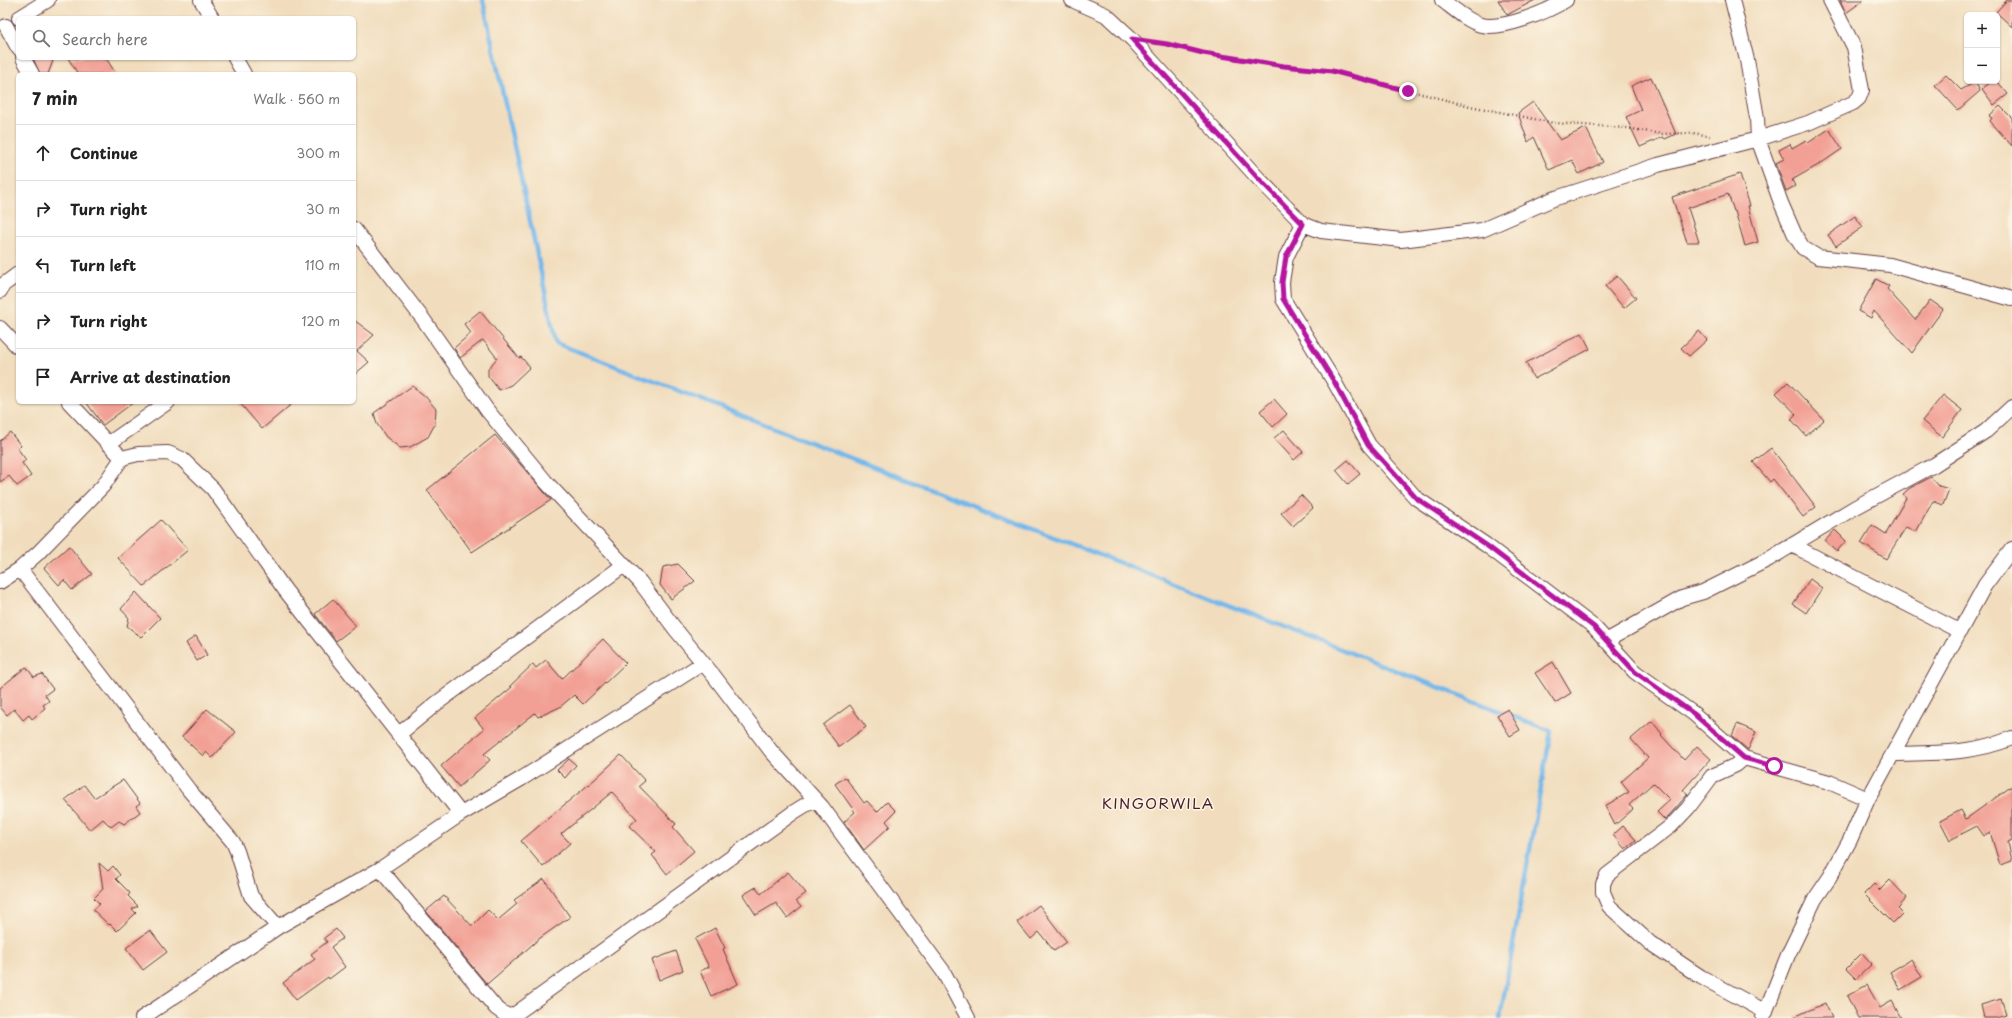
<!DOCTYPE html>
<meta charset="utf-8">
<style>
:root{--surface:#fff;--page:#f6f6f6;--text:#222;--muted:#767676;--line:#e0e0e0}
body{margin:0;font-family:"Playpen Sans",sans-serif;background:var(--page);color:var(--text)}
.controls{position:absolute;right:12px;top:12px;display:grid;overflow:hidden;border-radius:6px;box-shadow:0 1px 3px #0004}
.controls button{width:36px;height:36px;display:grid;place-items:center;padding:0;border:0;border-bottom:1px solid var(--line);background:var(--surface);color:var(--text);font:20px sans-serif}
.stop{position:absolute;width:12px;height:12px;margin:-9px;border:3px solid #b5179e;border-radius:50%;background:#fff}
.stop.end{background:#b5179e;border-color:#fff;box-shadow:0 1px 4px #0008}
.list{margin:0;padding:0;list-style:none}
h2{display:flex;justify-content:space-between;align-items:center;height:52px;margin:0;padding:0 16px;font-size:17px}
h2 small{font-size:13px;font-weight:400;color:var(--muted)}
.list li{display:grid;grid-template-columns:26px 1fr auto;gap:12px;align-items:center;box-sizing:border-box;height:56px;padding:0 16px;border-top:1px solid var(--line)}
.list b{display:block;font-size:15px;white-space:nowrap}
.list em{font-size:13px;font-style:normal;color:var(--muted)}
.icon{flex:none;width:22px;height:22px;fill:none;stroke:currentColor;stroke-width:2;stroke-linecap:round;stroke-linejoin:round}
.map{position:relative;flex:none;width:2012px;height:1018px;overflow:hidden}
.search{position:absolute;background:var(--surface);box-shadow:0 1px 3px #0004;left:16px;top:16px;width:340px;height:44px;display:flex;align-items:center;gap:10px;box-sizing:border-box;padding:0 14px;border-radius:6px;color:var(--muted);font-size:15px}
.panel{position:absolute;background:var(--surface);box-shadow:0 1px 3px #0004;left:16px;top:72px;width:340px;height:332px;border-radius:6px}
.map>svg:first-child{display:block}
</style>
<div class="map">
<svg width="2012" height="1018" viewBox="0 0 2012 1018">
<rect width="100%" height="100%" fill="#fcf5e5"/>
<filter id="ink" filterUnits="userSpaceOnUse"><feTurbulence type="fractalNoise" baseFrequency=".025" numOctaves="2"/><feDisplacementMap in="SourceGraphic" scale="8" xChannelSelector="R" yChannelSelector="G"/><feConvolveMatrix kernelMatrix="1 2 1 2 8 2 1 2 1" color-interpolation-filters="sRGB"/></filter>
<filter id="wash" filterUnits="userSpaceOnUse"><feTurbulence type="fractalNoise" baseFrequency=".012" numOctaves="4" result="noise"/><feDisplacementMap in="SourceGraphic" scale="16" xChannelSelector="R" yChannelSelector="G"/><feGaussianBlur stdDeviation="0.9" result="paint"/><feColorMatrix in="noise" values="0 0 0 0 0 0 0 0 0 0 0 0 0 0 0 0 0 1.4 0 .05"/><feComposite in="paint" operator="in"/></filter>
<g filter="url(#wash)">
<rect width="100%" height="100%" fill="#f1ddbd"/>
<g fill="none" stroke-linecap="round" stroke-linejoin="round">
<path stroke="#75b8eb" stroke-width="4.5" d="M483,0L556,343L1551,731L1500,1018"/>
</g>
<g id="blocks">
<path fill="#f2a095" d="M1498,0H1535L1507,15Z
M1840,0H1864L1846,13Z
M2007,0H2012V27L1996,12Z
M33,58H54L48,74H40Z
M68,58H106L116,74H78Z
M1946,75L1961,90L1975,82L1980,91L1958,110L1935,85Z
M1651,77L1676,134L1665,139L1663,137L1640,147L1626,117L1641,110L1631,86Z
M1992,81H1997L2008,94L1994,105L1982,89Z
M1533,102L1560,140L1586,128L1603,162L1579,174L1572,160L1549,170L1534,137L1528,142L1518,113Z
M2000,106L2012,118V146L1990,121L1992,118L1989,116Z
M1829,129L1842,149L1820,164L1792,180L1795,186L1786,191L1776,163L1784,159L1779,150L1790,144L1792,148L1806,140L1808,143Z
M1740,174L1750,206H1748L1758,242L1745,246L1735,211H1734L1728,194L1688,208L1699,242H1687L1672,197Z
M1855,216L1863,227L1836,246L1828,235Z
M1617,276L1636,298L1624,308L1605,286Z
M1876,279L1889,286L1887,289L1915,320L1930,300L1943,309L1912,353L1874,311L1871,318L1858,311Z
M480,311L519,358L521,357L530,367L511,385L499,390L488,376V369L497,358L483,340L460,358L454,348L471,333L464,324Z
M354,320L374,335L357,351L369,362L354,375Z
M1699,331L1707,340L1689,356L1681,348Z
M1582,333L1590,349L1534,379L1526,363Z
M1788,382L1824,420L1806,436L1791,419L1796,414L1776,393Z
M412,386L425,396L436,409L435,424L428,437L410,447L400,448L386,437L377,424L374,413Z
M1943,395L1962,410L1942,437L1922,421Z
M1274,399L1287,414L1273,427L1260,411Z
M86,402H134L103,425Z
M239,402H294L262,429Z
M1284,430L1303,452L1294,460L1274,438Z
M10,432L21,446L18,449L26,460L22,463L31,476L17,486L9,476L0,482V441Z
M495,435L551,500L472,552L427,490Z
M1771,448L1816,507L1803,517L1773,479L1770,482L1753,462Z
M1348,460L1360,474L1348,484L1336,470Z
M1931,477L1939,486L1949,489L1943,505L1933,501L1916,532L1906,527L1886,559L1861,543L1872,525L1886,534L1906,498L1903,494L1910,488Z
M1301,495L1313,508L1293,526L1281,513Z
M161,520L188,550L144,586L118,558Z
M1835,530L1846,541L1837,551L1825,541Z
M69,546L92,574L72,590L64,580L59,585L44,568Z
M678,564L695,581L671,599L660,585L663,567Z
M1810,579L1822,588L1806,613L1793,604Z
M136,592L160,618L141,637L127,626L129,618L121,609Z
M333,599L356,626L336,641L315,614Z
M196,636L207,655L197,661L186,643Z
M603,639L626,663L583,704L574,695L560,707L538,717L535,713L484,754L490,760L459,787L441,766L484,729L475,718L512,687L510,686L533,664L536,668L546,660L562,679Z
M1553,662L1571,693L1555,703L1535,673Z
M26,667L34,677L42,674L53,689L45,695L49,701L43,705L45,708L32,719L29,715L23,720L14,709L7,715L0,707V688Z
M850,705L866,727L839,747L823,725Z
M207,709L236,732L212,758L206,752L203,756L182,737Z
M1508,709L1520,730L1510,736L1497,715Z
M1652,721L1662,734L1661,735L1684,760L1697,746L1711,759L1683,790L1688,794L1665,820L1657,812L1670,800L1653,783L1629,805L1633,809L1615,825L1605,806L1629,792L1621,782L1648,758L1631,739Z
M1737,724L1756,732L1748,750L1732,736Z
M621,755L645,781L639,786L676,824L673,827L694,851L667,874L652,855L656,852L629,826L637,819L612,792L561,834L570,843L543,867L521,841L594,780Z
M569,759L576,765L565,778L557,770Z
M845,777L864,803L867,801L877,812L887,802L896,811L886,821L890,826L864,850L844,822L855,812L835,784Z
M123,780L140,803L136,806L140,812L124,824L119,821L111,827L103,819L90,830L65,800L84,785L94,798Z
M2012,786V840L2008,842L2012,861L2000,865L1990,832L1984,836L1977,826L1950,840L1940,821L1961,810L1966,819Z
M1623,826L1636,840L1625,849L1613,835Z
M99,863L108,871L113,866L120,875L116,879L130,893L128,896L138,906L132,909L136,913L117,931L110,924L109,925L93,910L100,904L94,898L103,889Z
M788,872L806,893L796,901L801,907L787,918L776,903L756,915L743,895L756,887L761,894Z
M544,879L570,917L540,938L487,984L426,911L444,896L472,926L488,910L498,920L517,904L514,900Z
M1890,880L1907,898L1898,908L1903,913L1893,923L1864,894L1874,884L1880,890Z
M1039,905L1067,942L1054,951L1039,932L1031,939L1017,922Z
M715,928L725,948L723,949L738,984L711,996L700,971L709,967L695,939Z
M336,929L343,938L331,947L345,967L329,979L328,977L296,1000L283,983L315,959L311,954L327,942L324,938Z
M150,930L167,952L143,970L126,948Z
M676,951L683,970L659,980L652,960Z
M1862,953L1872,964L1856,979L1846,969Z
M1911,959L1922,977L1900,990L1890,972Z
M1867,985L1880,1008L1892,1001L1901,1018H1858L1847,996Z
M2001,999L2006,1015L1996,1018H1984L1981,1005Z
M1825,1003L1832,1018H1792Z"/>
</g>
</g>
<g filter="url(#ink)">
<use href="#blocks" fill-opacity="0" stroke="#633c41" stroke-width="1"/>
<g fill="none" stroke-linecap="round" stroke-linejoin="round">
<g stroke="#633c41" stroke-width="16">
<path id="street" d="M201,0L212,18
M1072,0L1106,15L1132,39L1257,177L1303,224L1321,231L1401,240L1482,230L1553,199L1658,165L1758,139L1808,123L1853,103L1859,98L1862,90L1854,47L1830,0
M1442,0C1453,8 1467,21 1481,25C1503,30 1547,12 1566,0
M1732,0L1747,60L1757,118L1758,139L1781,203L1795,235L1803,248L1818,257L1890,265L2012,299
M19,18L48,0
M6,26L18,48
M23,58L32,74
M235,58L244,74
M1303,224L1286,257L1282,282L1283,299L1335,383L1369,445L1416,498L1486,545L1594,627L1635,672L1694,714L1744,758
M354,229L423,319L487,410L546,482L640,582L676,630L714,676L771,751L822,807L943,971L968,1018
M0,291L3,285L18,274
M0,328L18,347
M69,402L122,458
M108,444L168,402
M1792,545L1959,631
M20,569L189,790L233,842L237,851L251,896L278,927
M0,582L20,569L38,553L103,486L122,458L138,454L168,453L182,459L213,489L285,590L461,814
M1606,641L1682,598L1703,592L1769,559L1854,508L1934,465L1986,431L2012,407
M398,735L437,703L624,565
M1894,754C1934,753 1974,754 2012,738
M380,869L496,1008L507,1016L514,1015L794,812L815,799
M1766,1012L1701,977L1650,943L1609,906L1603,892V884L1607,875L1671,826L1688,808L1712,776L1736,765L1744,758L1829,782L1868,799
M142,1018L278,927L380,869L461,814L521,779L703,663
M1763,1018L1788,955L1815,899L1830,877L1850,840L1868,799L1985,585L2012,549"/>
</g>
<path stroke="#633c41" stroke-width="2.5" stroke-dasharray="1 3" stroke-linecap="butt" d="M1155,42L1203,53L1284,66L1331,71L1470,106L1554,123L1627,128L1661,134L1693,133L1710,136"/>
<use href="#street" stroke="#fff" stroke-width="14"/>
</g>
</g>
<g fill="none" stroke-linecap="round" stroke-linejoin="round" filter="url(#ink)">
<path stroke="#b5179e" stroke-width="5" d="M1408,91L1332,71L1284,66L1203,53L1167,44L1132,39L1257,177L1303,224L1286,257L1282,282L1283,299L1335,383L1368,445L1391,470L1416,498L1486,545L1594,627L1635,672L1694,714L1744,758L1774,766"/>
</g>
<g text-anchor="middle" stroke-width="3" stroke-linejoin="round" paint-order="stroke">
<g font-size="15" letter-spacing="1" fill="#4a1f2b" stroke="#fcf5e5">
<text x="1158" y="809">KINGORWILA</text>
</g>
</g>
</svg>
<div class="controls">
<button>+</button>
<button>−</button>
</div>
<div class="stop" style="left:1774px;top:766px"></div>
<div class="stop end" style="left:1408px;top:91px"></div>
<div class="search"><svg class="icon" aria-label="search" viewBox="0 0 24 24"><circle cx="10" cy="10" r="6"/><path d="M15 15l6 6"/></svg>Search here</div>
<section class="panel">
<h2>7 min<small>Walk · 560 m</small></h2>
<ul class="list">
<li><svg class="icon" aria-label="ahead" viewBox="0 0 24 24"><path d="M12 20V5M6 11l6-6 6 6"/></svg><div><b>Continue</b></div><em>300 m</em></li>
<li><svg class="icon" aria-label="right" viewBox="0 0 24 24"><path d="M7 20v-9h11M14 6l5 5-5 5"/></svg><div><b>Turn right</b></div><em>30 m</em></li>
<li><svg class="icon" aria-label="left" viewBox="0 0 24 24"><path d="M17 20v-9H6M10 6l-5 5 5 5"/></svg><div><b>Turn left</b></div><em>110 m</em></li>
<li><svg class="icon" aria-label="right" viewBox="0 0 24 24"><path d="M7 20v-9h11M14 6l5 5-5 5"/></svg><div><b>Turn right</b></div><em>120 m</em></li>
<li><svg class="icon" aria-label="arrive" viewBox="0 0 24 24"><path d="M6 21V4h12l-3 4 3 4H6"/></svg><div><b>Arrive at destination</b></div></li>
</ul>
</section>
</div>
